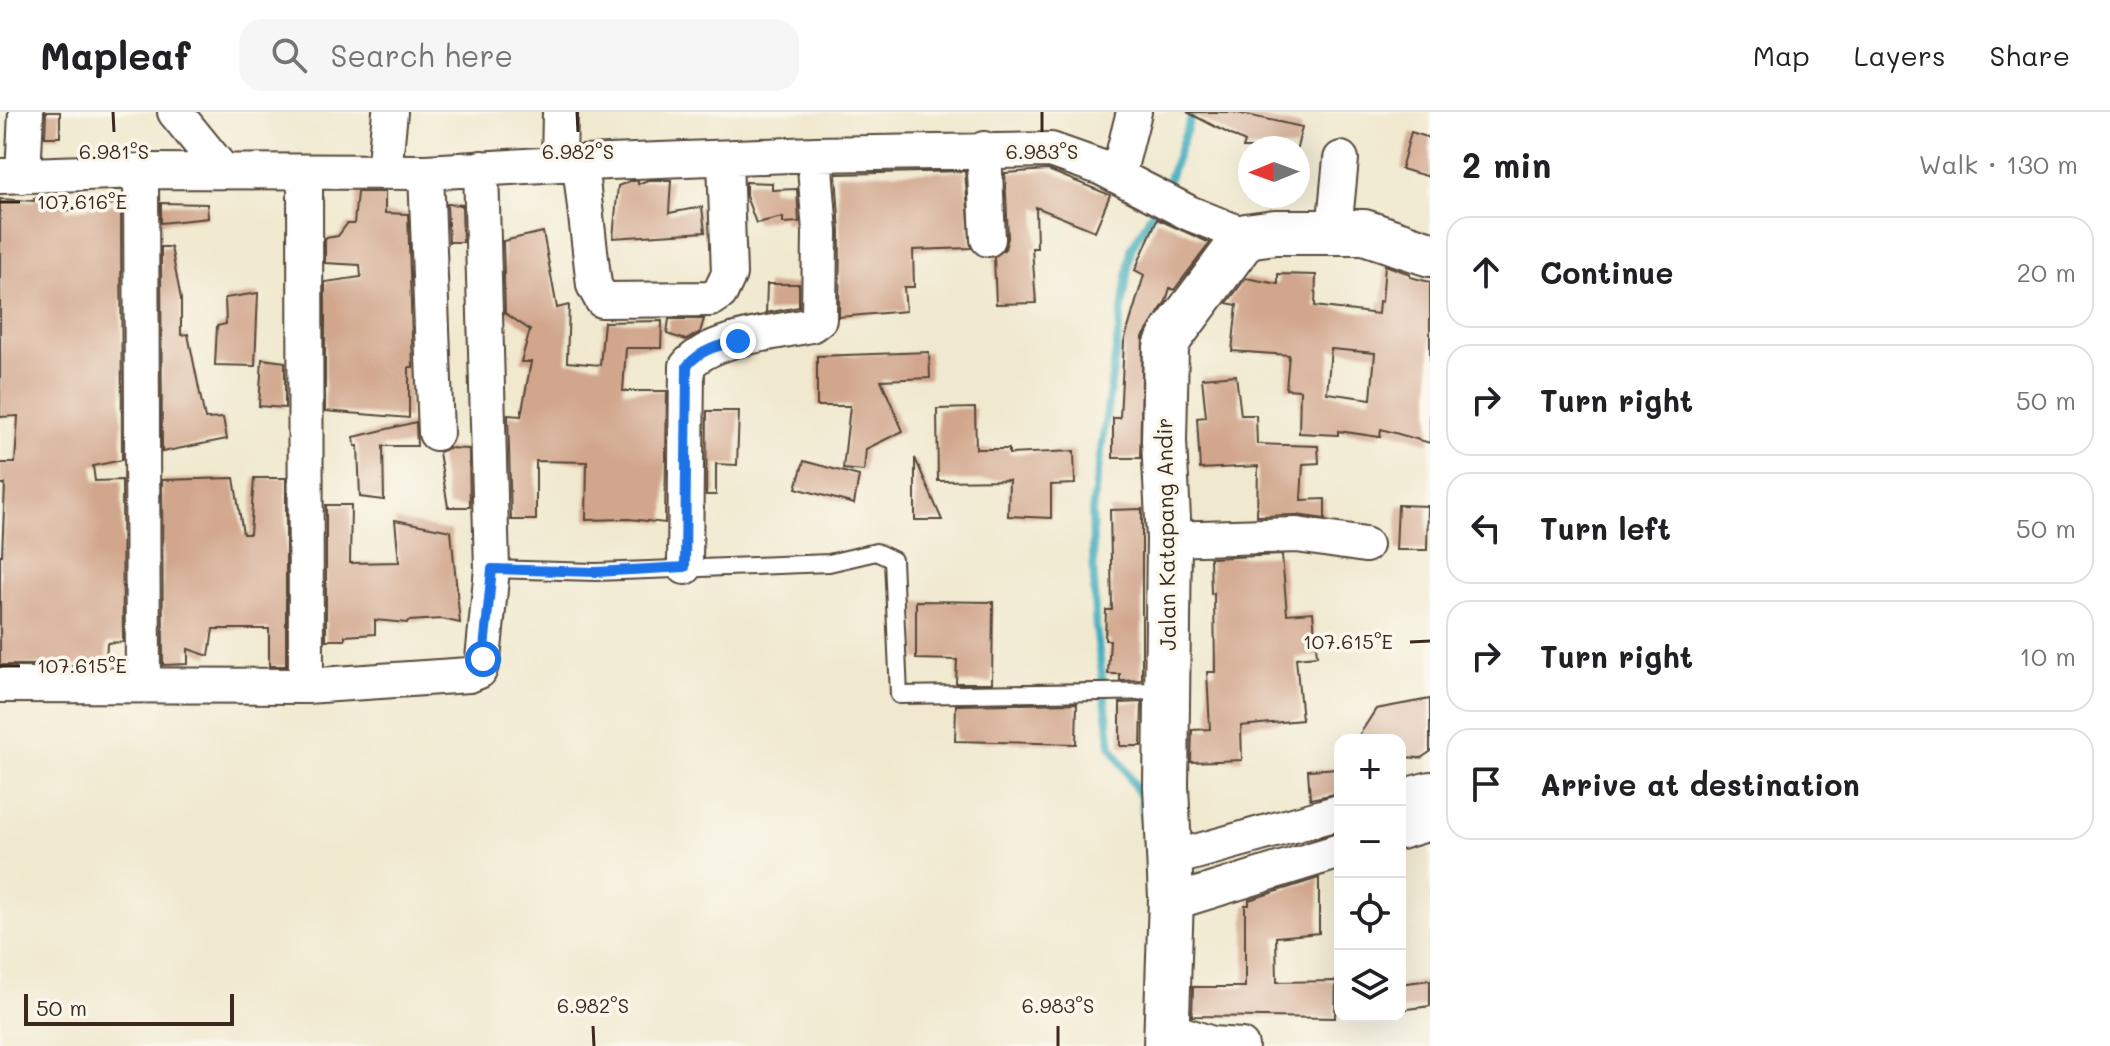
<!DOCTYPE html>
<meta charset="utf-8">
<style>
:root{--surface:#fff;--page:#f6f6f6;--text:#202124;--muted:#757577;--line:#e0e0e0}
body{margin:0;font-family:Mali,sans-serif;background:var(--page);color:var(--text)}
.controls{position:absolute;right:24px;bottom:24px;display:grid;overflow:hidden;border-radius:16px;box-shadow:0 8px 32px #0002}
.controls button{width:72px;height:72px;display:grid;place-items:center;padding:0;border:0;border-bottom:2px solid var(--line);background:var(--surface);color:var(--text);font:40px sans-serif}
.compass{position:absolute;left:1238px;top:24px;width:72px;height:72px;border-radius:50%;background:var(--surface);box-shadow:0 8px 32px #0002;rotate:269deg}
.scale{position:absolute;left:24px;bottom:20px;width:210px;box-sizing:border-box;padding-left:8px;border:4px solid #3b2a1e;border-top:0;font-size:22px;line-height:28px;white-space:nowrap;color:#3b2a1e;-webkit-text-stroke:6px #fbf7ec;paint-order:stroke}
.stop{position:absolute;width:24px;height:24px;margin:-18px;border:6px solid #1a73e8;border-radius:50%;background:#fff}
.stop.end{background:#1a73e8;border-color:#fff;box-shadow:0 2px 8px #0008}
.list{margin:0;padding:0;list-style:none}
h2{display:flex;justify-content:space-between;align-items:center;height:104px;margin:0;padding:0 32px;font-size:34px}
h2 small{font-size:26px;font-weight:400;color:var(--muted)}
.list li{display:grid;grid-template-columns:52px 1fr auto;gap:24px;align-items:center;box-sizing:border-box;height:112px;margin:0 16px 16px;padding:0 16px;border:2px solid var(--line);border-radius:24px}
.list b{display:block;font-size:30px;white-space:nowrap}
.list em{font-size:26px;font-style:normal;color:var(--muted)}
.icon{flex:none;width:44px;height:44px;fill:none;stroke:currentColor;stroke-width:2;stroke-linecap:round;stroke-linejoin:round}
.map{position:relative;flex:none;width:1430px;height:934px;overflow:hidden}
header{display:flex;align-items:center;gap:48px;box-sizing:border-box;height:112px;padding:0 40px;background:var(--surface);border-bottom:2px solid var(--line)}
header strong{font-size:38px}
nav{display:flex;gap:44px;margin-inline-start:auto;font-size:28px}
.search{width:560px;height:72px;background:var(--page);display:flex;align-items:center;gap:20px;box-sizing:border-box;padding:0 28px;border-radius:24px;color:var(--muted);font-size:30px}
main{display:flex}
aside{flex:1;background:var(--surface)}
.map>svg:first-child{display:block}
</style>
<header>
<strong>Mapleaf</strong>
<div class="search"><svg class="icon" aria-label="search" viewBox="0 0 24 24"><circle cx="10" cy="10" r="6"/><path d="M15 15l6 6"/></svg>Search here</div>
<nav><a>Map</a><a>Layers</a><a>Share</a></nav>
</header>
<main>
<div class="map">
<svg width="1430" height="934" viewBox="0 0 1430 934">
<rect width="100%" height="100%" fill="#fbf7ec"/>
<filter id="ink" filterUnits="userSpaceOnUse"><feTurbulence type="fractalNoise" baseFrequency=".0125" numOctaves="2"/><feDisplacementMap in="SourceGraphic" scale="16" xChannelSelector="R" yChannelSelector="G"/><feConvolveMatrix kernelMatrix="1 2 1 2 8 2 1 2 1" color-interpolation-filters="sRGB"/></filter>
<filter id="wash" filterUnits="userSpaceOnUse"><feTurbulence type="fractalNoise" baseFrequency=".006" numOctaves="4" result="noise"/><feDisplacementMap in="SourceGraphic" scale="32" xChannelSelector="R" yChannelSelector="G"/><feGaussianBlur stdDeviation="1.8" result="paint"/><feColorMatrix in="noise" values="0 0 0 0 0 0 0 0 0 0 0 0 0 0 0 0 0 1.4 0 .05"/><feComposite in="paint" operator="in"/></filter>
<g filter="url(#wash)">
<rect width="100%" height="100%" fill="#f0e9cf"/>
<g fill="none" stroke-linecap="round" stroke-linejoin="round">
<path stroke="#3eabbc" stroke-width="8" d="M1165,78L1193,0
M1147,733L1141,685L1111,634L1095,507L1092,399L1131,137L1156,94
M1183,768L1220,758"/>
</g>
<g id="blocks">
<path fill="#d1a68c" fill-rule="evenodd" d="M46,0H60V25H45Z
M1187,0H1233L1302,15L1297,36H1243L1245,30Z
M1411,20L1430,26V65L1401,57Z
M1048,58L1110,83L1095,119L1036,95L1037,136H1032L1036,191L996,192L994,145L1005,137L1008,126L1005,61Z
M965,59L971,136L913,138L914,175H904L906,199L839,205L840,120L836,62Z
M648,68H671L669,101L702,95L705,120L613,126L618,74L630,69H638V72Z
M746,70L772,71V78L797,77L799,110L783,111V105L756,111L746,84Z
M357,80H385V101L408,102L413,255H409V306L325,299V170L361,165L360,153L325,151V126L338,124L347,112H354Z
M34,86L66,89L65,99L121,91L122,348L93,354L95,369L122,368L123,530L107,531L106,553H0V443H2L5,372H0V351H15L18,304L0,305V87L34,89Z
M161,91L207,92L208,106L161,111Z
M447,92L462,93L463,130H449Z
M1157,107L1210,131L1174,178L1170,176L1166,189L1143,225L1140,346H1113V306H1120L1124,230L1144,163L1135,158Z
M543,120L557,196L569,193L567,250L600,253L604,210L662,209L661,236H626L623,279H667L665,411L629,407L586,408L587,350L536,349V408H511L508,303L521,304L531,250H521L530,218L505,201L503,129Z
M161,135H171L181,187V223L188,222L205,307L223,306L227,327L162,340Z
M1385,153L1410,162V165L1430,170V331L1381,317L1380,325L1338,319V323L1299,321L1300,278L1286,277L1289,243L1232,239L1237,193L1227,191L1246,166L1278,172V162L1316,163L1315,194L1378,202L1379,189L1382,190ZM1331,237L1375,241L1371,287L1327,281Z
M767,172H799V195L766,201Z
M258,181L255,254L215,253L217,214L226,212L225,186Z
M669,207H704L700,220L686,228L667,222Z
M929,240L930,266L881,268L903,319L866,337L864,359L843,357L850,294H817V244Z
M262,247L285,250V296L259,294Z
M1236,263L1241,303H1256L1257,332L1318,334L1319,351L1303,352L1301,388L1325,387V407L1296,403L1257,404L1258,354L1200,357L1197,306L1206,305L1202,266Z
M975,296L976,337H1009V342L1074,339L1075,372L1051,373V406L1008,404L1009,368L938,369L937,297Z
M707,299H739L737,353L716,352V383H706Z
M416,310L417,334H383L384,388L360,385L358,334H355L354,325Z
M448,336L469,337L470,395H448L439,340Z
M915,346L942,408H915Z
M804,349L859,364L854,392L796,376Z
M234,366L243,422H250L254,366H286V554H269V517H213L209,544L188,537V552L163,553L162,368Z
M326,393H351L350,451L399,450L395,408L451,419L460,511L442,507L408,509L407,511L375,508V522L345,524V528H326Z
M1398,393L1428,394L1427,438H1396Z
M1142,397V568L1120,569V562H1108L1110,528H1105L1106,498H1112L1110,398Z
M1282,443L1287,502L1313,500L1317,544L1296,546L1302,608L1241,614L1242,648L1191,650L1192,618L1210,617L1207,560H1215L1214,481L1211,482L1210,446Z
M916,489L993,490L992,571H956L957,548L916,547Z
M1430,587V640L1421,646L1400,645V628H1356L1376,597Z
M1142,590L1141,634H1120V591Z
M1077,591L1076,632L955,629L956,593Z
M1340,656V681L1310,687L1308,658Z
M1319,766V821L1276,825L1277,870L1336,869L1335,906L1192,904L1193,875H1245V793H1249V788Z
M1430,868V894L1400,898V872Z"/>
</g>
</g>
<g filter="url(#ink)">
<use href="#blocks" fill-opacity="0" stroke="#564739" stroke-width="2"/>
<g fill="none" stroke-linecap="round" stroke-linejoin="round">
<g stroke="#564739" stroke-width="20">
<path id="lane" d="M492,457L596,460L829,451L876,440L893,448L899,583L1165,579"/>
</g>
<g stroke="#564739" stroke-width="38">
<path id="street" d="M175,0L223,59
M984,37L988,127
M559,52L560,0
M580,52L594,173L602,188L711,187L720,181L729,162L725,48
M141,59L143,573
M305,60L306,574
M384,60L390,0
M426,60L436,321
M1118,63L1134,0
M0,64L141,59L426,60L559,52L814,42L1051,38L1102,56L1189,101L1246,124
M23,64L26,0
M1334,119L1341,47
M1169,427L1297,423L1365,433
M685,455L687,254C711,225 775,221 811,213L819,207L820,120L814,42
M0,573L306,574L469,563L479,559L483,547L492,457L481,56
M1400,685L1430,677
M1400,720L1430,711
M1170,747L1340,700
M1171,791L1340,739
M1167,917L1212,932L1241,934"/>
</g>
<g stroke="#564739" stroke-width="48">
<path id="secondary" d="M1166,934L1171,786L1166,674L1169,427L1164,329L1166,235L1171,224L1246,124L1275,120H1364L1430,142"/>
</g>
<use href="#lane" stroke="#fff" stroke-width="16"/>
<use href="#street" stroke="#fff" stroke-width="34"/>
<use href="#secondary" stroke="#fff" stroke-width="44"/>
</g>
</g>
<g fill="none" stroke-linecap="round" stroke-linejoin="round" filter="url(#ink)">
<path stroke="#1a73e8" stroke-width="10" d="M483,547L492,457L596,460L685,455L687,254C700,238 719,233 738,229"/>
</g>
<path fill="none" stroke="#3b2a1e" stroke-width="3" d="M113,0L114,20M577,0L578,20M1042,0V20M0,90H20M1410,530L1430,529M0,554H20M593,914L594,934M1058,914V934"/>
<g text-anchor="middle" stroke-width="7" stroke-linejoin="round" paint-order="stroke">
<g font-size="22" fill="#3b2a1e" stroke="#fbf7ec">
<text transform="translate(1166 422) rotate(-91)" y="8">Jalan Katapang Andir</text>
</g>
</g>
<g font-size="20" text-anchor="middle" fill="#3b2a1e" stroke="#fbf7ec" stroke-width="7" stroke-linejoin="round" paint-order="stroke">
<text x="114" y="47">6.981°S</text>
<text x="578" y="47">6.982°S</text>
<text x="1042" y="47">6.983°S</text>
<text x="82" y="97">107.616°E</text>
<text x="1348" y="537">107.615°E</text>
<text x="82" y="561">107.615°E</text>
<text x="593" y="901">6.982°S</text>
<text x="1058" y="901">6.983°S</text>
</g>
</svg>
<div class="controls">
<button>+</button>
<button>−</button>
<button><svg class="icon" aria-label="locate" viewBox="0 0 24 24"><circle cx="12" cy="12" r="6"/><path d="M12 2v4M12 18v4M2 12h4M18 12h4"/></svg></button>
<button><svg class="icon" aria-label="layers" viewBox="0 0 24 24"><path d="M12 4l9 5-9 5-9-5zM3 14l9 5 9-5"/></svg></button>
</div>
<svg class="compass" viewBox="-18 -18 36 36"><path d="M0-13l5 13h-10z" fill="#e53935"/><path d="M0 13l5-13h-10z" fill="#757577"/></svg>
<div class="scale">50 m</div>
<div class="stop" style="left:483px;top:547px"></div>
<div class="stop end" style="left:738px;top:229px"></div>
</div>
<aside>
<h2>2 min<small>Walk · 130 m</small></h2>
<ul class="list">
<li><svg class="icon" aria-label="ahead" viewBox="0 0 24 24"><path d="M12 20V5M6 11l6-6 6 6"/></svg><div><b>Continue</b></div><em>20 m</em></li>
<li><svg class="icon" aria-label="right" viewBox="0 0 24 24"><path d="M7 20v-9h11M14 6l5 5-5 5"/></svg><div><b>Turn right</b></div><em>50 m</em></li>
<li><svg class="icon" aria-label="left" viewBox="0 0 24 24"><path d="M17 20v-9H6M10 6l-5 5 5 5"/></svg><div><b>Turn left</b></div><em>50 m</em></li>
<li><svg class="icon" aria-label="right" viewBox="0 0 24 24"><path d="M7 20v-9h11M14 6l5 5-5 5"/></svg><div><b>Turn right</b></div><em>10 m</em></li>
<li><svg class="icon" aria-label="arrive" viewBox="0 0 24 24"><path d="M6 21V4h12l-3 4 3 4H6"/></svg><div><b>Arrive at destination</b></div></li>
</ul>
</aside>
</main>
